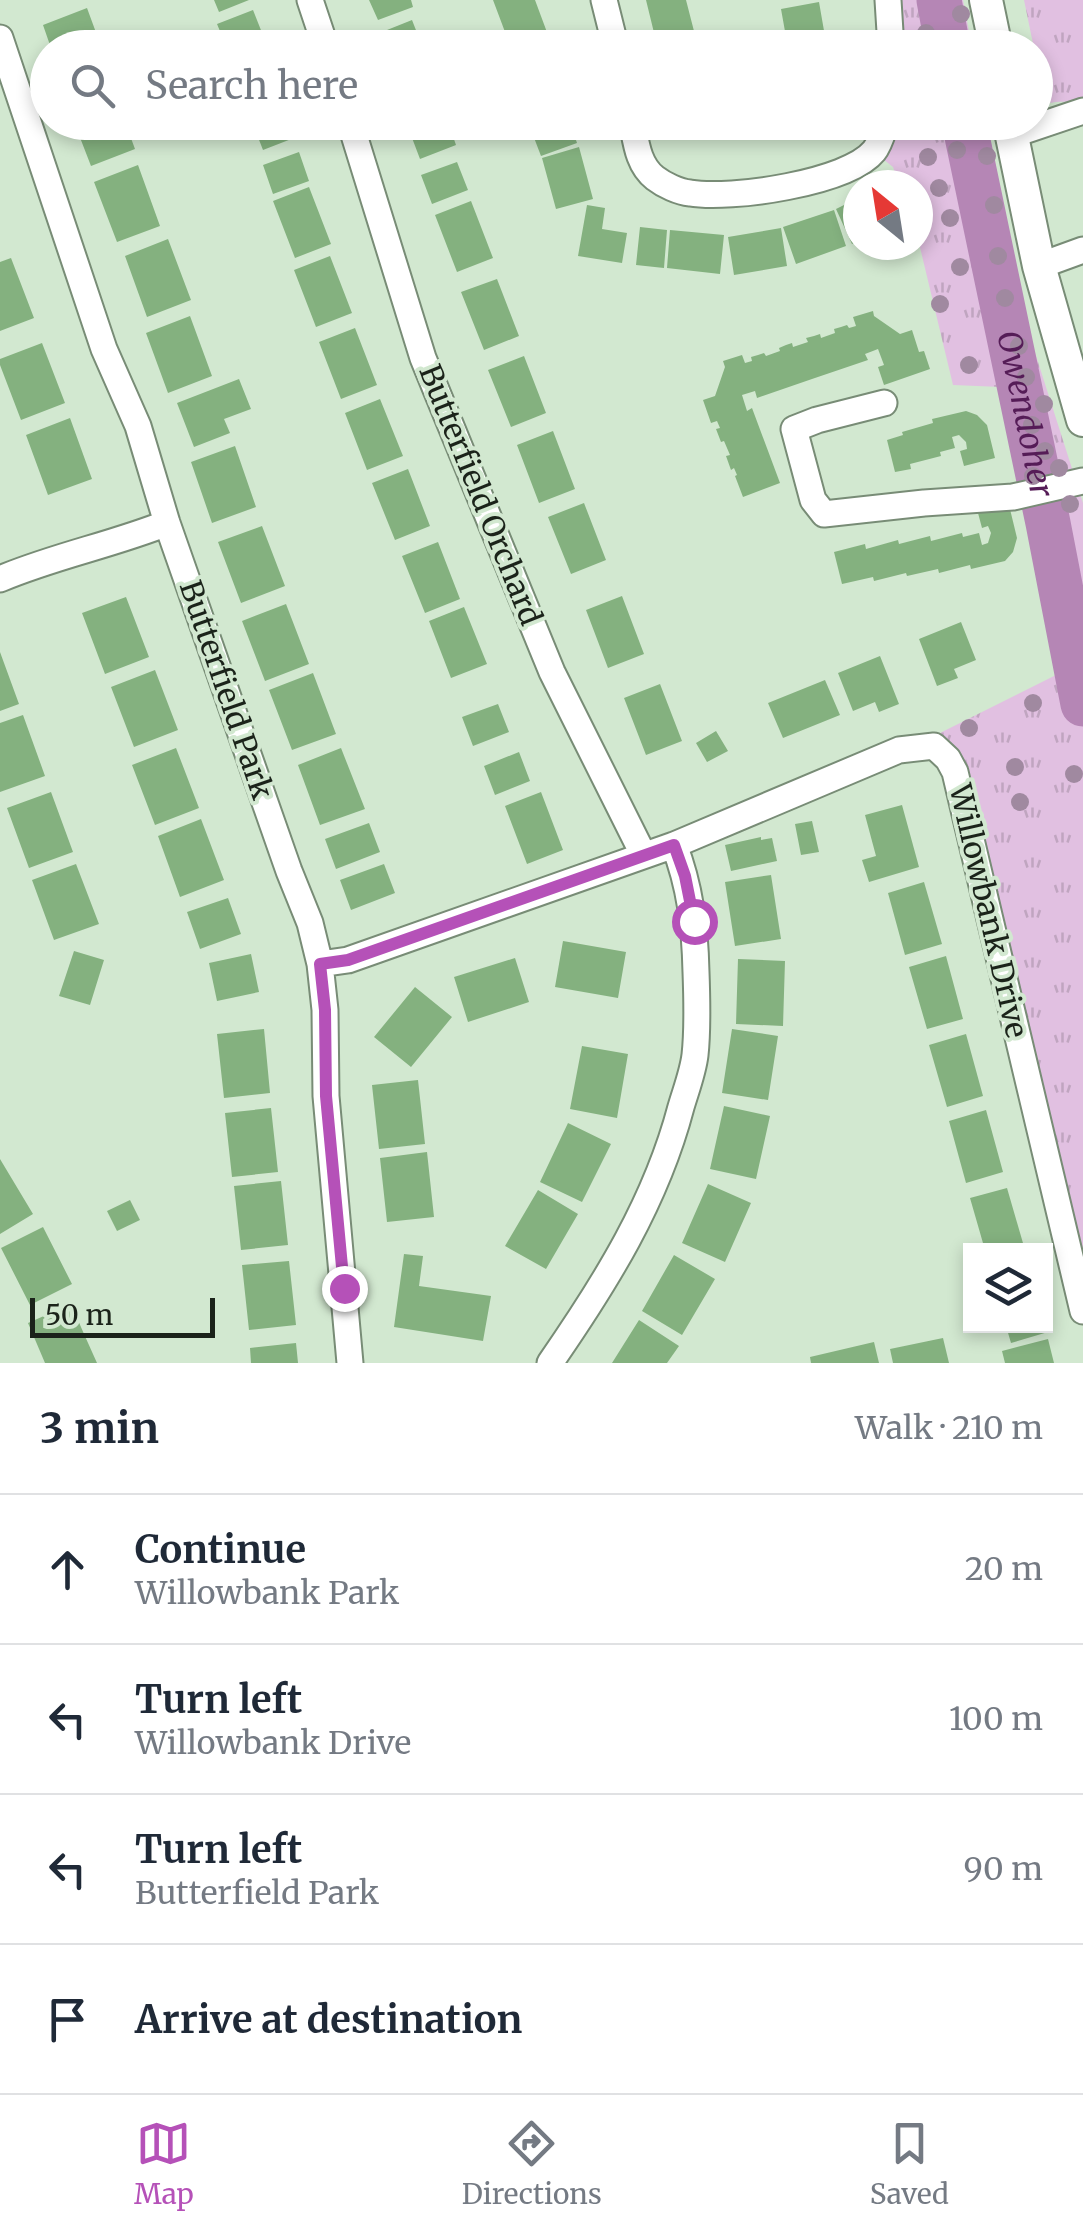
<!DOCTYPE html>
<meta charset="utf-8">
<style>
:root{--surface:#fff;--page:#f6f6f7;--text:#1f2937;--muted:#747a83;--line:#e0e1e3;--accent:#b551b8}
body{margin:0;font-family:Merriweather,serif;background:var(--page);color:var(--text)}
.controls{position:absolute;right:30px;bottom:30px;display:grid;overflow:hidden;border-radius:0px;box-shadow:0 5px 15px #0003}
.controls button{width:90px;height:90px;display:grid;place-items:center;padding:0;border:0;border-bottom:2px solid var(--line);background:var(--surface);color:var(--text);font:50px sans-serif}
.compass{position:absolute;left:843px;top:170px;width:90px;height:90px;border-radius:50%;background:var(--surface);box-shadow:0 5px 15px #0003;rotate:330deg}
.scale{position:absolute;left:30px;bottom:25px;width:185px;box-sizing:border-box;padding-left:10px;border:5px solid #1b231a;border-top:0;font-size:28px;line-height:35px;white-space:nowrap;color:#1b231a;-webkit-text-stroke:8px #d2e8d0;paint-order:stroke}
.stop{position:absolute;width:30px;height:30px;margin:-22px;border:8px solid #b551b8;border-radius:50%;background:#fff}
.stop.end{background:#b551b8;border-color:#fff;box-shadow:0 2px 10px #0008}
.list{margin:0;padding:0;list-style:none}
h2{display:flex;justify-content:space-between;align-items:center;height:130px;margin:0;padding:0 40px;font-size:42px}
h2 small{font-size:32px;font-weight:400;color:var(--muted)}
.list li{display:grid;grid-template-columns:65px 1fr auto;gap:30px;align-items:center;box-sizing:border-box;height:150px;padding:0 40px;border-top:2px solid var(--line)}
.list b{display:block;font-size:38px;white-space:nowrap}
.list p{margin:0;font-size:32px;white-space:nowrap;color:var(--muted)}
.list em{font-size:32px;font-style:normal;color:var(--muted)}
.icon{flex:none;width:55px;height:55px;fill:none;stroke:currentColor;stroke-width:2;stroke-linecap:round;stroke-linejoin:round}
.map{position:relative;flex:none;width:1083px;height:1363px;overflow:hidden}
.search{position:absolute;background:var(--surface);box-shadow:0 5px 15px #0003;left:30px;right:30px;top:30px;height:110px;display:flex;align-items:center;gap:25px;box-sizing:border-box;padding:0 35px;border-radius:55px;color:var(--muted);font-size:38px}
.sheet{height:730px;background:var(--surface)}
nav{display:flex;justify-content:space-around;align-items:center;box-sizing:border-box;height:140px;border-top:2px solid var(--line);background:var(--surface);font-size:28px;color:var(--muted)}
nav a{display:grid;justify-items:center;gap:5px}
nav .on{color:var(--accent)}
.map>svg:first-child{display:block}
</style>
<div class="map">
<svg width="1083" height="1363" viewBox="0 0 1083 1363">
<defs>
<pattern id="grass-tufts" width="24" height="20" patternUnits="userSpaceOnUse" patternTransform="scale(2.5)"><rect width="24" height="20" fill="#e1c0e1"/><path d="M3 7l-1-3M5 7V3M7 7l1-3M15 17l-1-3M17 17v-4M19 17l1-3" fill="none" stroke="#c0a5c0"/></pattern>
</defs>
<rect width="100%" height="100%" fill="#d2e8d0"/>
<path fill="url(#grass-tufts)" d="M888,0H963L972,47H891Z
M1024,0H1083V100C1072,104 1063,100 1051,103L1044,97Z
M888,123H987L1031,340L1083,503V1280L953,750L938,734L1076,665L1042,492L1022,495L1001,387L953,385L918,239V185H899L893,167L878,155Z"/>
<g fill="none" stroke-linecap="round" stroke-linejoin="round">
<g stroke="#b586b5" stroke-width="45">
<path d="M939,0L948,48"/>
<path id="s1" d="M964,122L1048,523L1083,704"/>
</g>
</g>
<path fill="#84b17f" d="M214,0H249L219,12Z
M369,0H411L413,7L378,20Z
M493,0H535L548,35L511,48Z
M646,0H686L695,35L657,45Z
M819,2L827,48H788L781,9Z
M87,8L98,38L112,33L118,48H51L43,25Z
M253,10L268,48H227L217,24Z
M412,20L423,48H382L377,34Z
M74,122H125L135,149L91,166Z
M252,122H294L299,136L263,150Z
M406,122H448L456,145L420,159Z
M528,122H570L577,143L541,156Z
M678,122H718L719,127L681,136Z
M579,147L593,199L556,209L542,158Z
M299,152L309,181L273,194L263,165Z
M457,162L468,190L432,204L421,175Z
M138,165L160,226L117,242L94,182Z
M309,187L331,244L295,258L273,201Z
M858,198V241L852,244L836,209Z
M471,201L493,258L457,272L435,215Z
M587,205L605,208L602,229L627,233L622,263L578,256Z
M834,210L846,246L796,264L783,227Z
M640,227L667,230L664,268L636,265Z
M781,228L787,266L734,275L728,237Z
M670,230L724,235L720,274L667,268Z
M168,239L191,300L147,317L125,256Z
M330,256L352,313L316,327L294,270Z
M11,258L34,318L0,331V262Z
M497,279L519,336L484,350L461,292Z
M873,311L874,316L900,334L912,330L919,352L924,351L930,369L884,385L878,367L884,365L878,349L865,354L868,360L812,379L757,398L755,391L742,395L747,411L752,408L780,483L743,497L735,476L737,475L734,468L731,470L726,456L730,455L724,441L721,442L716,429L720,428L717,421L711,423L703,400L715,396L725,367L723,361L742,355L745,363L752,361L751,357L758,355L764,353L766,356L780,351L779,348L786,345L792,343L793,347L808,342L806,338L814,336L820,334L821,338L835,333L834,329L841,327L847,325L849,328L856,326L853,317Z
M190,316L212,376L168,393L146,333Z
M355,328L377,385L341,399L319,342Z
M42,343L65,403L21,420L0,365V359Z
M524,356L546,413L511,427L488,370Z
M239,379L251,409L224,419L230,433L194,447L177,403Z
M380,399L403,456L367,470L345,413Z
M966,411L977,415L987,425L995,458L964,466L960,451L967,449L966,442L959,435L952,437L955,448L940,452L941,456L910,464L911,469L895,472L887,440L903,435L902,432L933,423L932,419Z
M70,418L92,479L48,495L26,435Z
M553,431L575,489L539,503L517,445Z
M235,446L256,507L212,523L191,462Z
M408,469L430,526L395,540L372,483Z
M584,503L606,560L571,574L548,517Z
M1009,505L1017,538L1013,552L1005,561L971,569L970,565L939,573L938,569L907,576L906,573L874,581L873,577L842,584L834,552L865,544L866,549L898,540L899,544L930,536L931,541L962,533L963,537L979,533L982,545L988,543L991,533L988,526L982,528L978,513Z
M262,526L285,586L241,603L218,542Z
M438,542L460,599L425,613L402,556Z
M622,596L644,654L608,668L586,610Z
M126,597L149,657L105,674L82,613Z
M286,604L309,664L265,681L242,621Z
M464,607L487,664L451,678L429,621Z
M961,622L976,660L954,669L958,678L937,686L919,639Z
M0,652L19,704L0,711Z
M880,656L899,704L879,712L875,702L853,711L838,673Z
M155,670L178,730L134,747L111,687Z
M313,673L336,734L292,750L269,690Z
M825,680L840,715L783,738L768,703Z
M660,684L682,741L646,755L624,698Z
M498,704L509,732L473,746L462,717Z
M23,715L45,776L0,792V723Z
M716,731L728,751L707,762L696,743Z
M176,748L199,808L155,825L132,765Z
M341,748L365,809L320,825L298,765Z
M519,752L530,781L495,795L484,766Z
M51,792L73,852L29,868L7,808Z
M541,792L563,850L527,864L505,806Z
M902,805L919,867L869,882L862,860L876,856L865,815Z
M201,819L224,880L180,897L158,836Z
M812,821L819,852L801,855L795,824Z
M369,823L380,852L336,869L325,839Z
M761,837V840L772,838L777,861L731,871L725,845Z
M76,864L99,924L54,940L32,880Z
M384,864L395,893L351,910L340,880Z
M771,875L781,939L735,946L725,882Z
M924,882L942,944L905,955L888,893Z
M228,898L241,934L200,949L187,912Z
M563,941L626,952L618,998L555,987Z
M74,951L104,960L90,1005L59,996Z
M251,954L259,992L217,1001L209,963Z
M946,956L963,1019L927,1029L909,967Z
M515,958L529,1002L468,1022L454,977Z
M738,959L785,961L783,1026L736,1024Z
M415,987L452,1017L411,1067L374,1037Z
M264,1029L270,1093L224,1098L217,1034Z
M732,1029L778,1036L768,1100L722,1093Z
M966,1034L983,1096L947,1107L929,1045Z
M582,1046L628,1054L617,1118L570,1109Z
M418,1080L425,1144L379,1149L372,1085Z
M724,1106L770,1116L756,1179L710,1169Z
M271,1108L278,1172L232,1177L225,1113Z
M986,1110L1003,1172L966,1183L949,1121Z
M568,1123L611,1144L582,1202L540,1182Z
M427,1152L434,1217L387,1222L380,1158Z
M0,1159L33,1214L0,1234Z
M281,1181L288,1245L241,1250L234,1186Z
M708,1184L751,1203L725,1262L682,1243Z
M1007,1188L1025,1250H985L970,1198Z
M538,1190L578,1214L546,1269L505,1246Z
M130,1200L140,1220L117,1231L107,1211Z
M43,1227L72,1284L30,1305L1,1248Z
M404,1254L423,1256L419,1286L491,1296L483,1341L394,1327Z
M674,1255L715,1279L682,1335L642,1311Z
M289,1261L296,1325L249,1330L242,1265Z
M71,1304L84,1334L97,1363H45L28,1323Z
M639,1320L679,1346L667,1363H612Z
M1046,1325L1048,1332L1011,1343L1006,1326Z
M943,1338L949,1363H893L890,1349Z
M1048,1339L1054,1363H1005L1002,1351Z
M874,1342L879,1363H811L810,1357Z
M296,1343L298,1363H251L250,1348Z"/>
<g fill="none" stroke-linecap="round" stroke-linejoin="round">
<g stroke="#788c76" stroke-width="29">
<path id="minor" d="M310,0L326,48
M604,0L616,48
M888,0L891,48
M0,38L104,349L138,426L167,523L289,871L310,923L320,964L325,1010L326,1096L350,1363
M350,122L423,358L552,672L643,854
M632,122C636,142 638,165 655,178C664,185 679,192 690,193C730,200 848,183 874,151C880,144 883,131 886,122
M1012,135L1083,111
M1039,266L1083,250
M884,403L817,420L794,429L813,500L824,514L924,503L1013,497L1083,481
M0,579C54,556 112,545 167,523
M320,964L348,960L674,845L899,750L934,746L948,759L955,772L1083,1311
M550,1363C606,1282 656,1202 681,1107C686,1090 693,1072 695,1055C698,1028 697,999 696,972C695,927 690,886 674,845"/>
</g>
<g stroke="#788c76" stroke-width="36">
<path id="major" d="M986,0L996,48
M1009,122L1039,266L1083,420"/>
</g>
<use href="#minor" stroke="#fff" stroke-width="25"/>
<use href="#major" stroke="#fff" stroke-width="32"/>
</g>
<g fill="#a089a0">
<circle cx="961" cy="14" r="9"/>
<circle cx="926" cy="33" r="9"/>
<circle cx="957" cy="150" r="9"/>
<circle cx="987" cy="156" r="9"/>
<circle cx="928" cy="157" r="9"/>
<circle cx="939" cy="188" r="9"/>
<circle cx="994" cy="205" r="9"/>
<circle cx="950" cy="218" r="9"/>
<circle cx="998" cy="256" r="9"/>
<circle cx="960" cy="267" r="9"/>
<circle cx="1005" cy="298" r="9"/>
<circle cx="940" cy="304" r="9"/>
<circle cx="1019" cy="346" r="9"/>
<circle cx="969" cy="365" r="9"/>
<circle cx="1026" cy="377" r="9"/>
<circle cx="1044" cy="404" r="9"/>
<circle cx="1032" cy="425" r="9"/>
<circle cx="1045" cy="451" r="9"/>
<circle cx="1059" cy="468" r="9"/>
<circle cx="1033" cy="476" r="9"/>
<circle cx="1070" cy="504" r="9"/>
<circle cx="1033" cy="703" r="9"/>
<circle cx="969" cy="728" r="9"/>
<circle cx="1015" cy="767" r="9"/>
<circle cx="1074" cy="774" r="9"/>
<circle cx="1020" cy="802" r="9"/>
</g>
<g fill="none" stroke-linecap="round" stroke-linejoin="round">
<path stroke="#b551b8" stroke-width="12" d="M344,1288L326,1096L325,1010L320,964L348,960L674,845L685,876L694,921"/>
</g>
<g text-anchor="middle" stroke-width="8" stroke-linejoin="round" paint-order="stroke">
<g font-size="30" fill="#1b231a" stroke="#d2e8d0">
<text transform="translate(480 495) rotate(68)" y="10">Butterfield Orchard</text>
<text transform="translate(226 690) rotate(71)" y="10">Butterfield Park</text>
<text transform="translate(988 911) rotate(77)" y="10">Willowbank Drive</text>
</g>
<g font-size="32" font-style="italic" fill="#551c57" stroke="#d2e8d0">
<text dy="11" stroke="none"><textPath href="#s1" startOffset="298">Owendoher</textPath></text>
</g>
</g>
</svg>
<div class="controls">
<button><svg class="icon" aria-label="layers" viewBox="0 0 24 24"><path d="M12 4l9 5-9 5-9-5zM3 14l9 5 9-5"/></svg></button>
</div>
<svg class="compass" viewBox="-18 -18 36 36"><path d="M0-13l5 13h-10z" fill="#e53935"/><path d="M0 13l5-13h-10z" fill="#747a83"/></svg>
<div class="scale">50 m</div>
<div class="stop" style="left:694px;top:921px"></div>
<div class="stop end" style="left:344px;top:1288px"></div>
<div class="search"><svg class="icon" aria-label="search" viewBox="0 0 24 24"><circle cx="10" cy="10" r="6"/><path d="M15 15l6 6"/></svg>Search here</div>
</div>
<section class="sheet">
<h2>3 min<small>Walk · 210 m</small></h2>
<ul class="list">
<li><svg class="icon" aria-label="ahead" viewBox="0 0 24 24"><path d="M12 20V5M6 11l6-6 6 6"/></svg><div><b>Continue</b><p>Willowbank Park</p></div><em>20 m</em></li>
<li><svg class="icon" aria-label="left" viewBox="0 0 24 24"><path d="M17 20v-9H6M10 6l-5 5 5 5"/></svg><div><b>Turn left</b><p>Willowbank Drive</p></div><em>100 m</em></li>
<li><svg class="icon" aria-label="left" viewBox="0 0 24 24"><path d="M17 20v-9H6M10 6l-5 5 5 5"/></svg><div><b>Turn left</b><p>Butterfield Park</p></div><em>90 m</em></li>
<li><svg class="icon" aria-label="arrive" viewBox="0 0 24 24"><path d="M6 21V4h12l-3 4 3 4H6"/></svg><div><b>Arrive at destination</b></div></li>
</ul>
</section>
<nav>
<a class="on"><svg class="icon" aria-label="map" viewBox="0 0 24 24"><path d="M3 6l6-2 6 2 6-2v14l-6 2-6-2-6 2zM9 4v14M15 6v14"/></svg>Map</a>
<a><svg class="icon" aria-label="directions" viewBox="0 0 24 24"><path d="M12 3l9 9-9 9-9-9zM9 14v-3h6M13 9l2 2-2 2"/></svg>Directions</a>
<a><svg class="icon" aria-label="saved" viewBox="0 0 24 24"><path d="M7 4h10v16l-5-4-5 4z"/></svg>Saved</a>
</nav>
